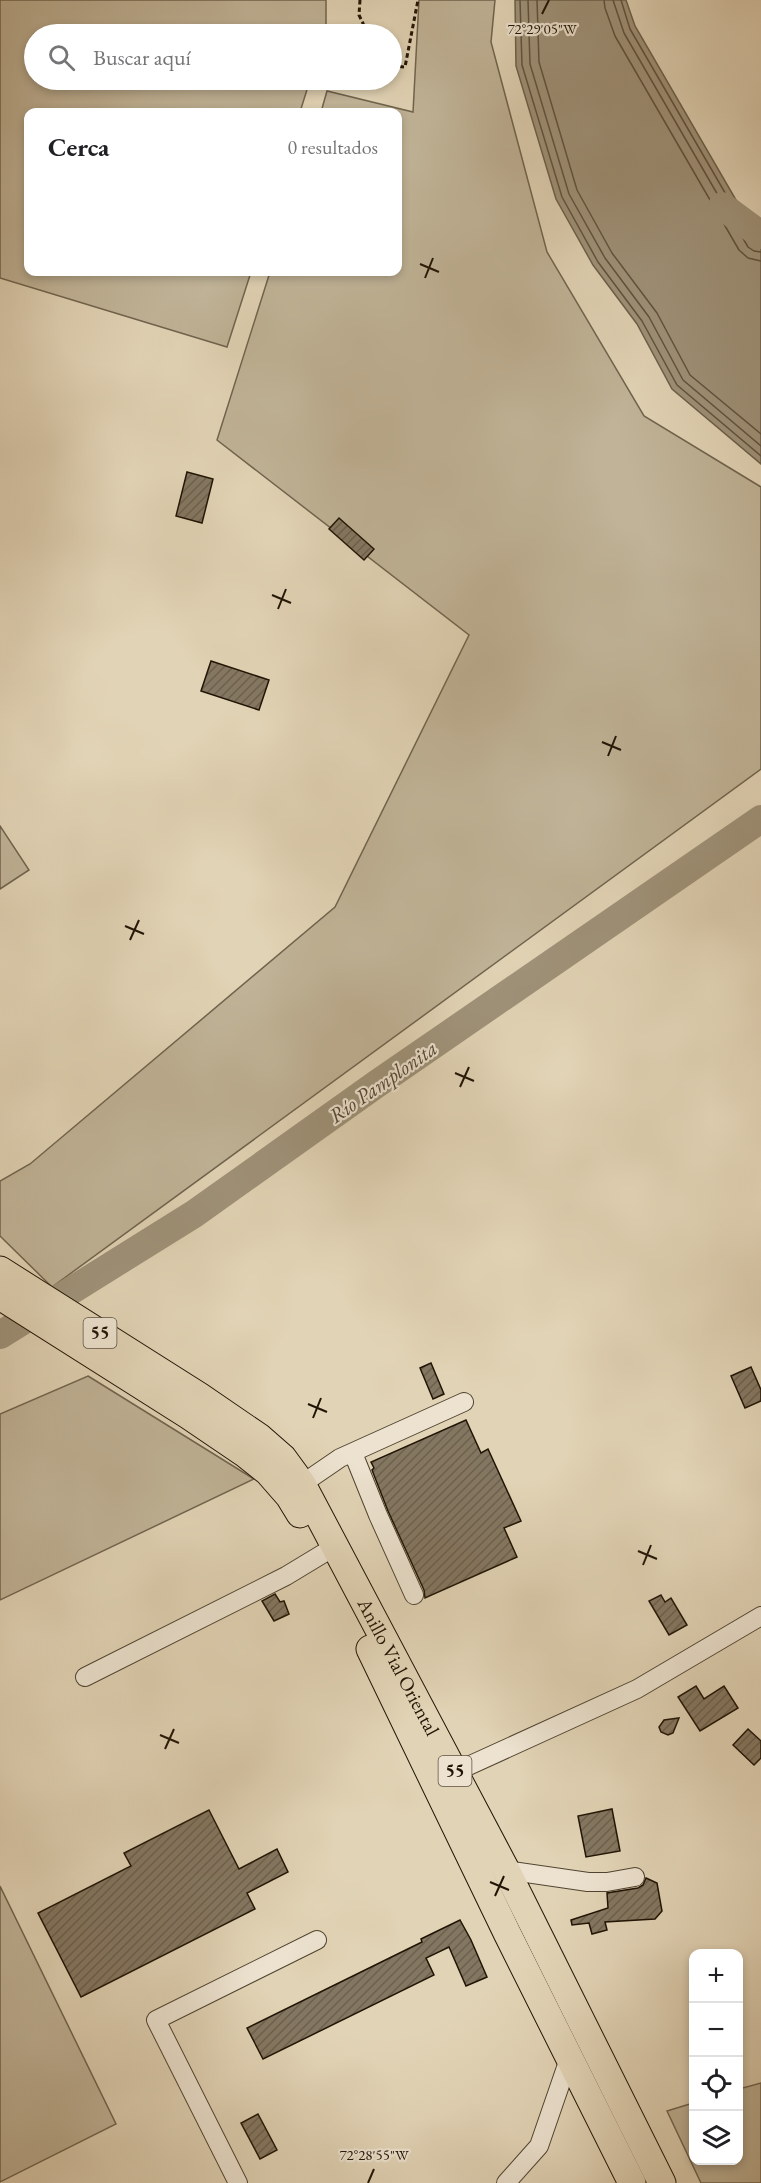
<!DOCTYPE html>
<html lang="es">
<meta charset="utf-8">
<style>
:root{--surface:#fff;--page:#f6f6f6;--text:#202124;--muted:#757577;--line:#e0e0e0}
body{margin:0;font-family:"EB Garamond",serif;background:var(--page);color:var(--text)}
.controls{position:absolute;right:18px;bottom:18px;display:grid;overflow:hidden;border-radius:12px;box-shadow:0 3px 9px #0003}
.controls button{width:54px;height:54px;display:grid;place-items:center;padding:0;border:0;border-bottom:2px solid var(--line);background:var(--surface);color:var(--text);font:30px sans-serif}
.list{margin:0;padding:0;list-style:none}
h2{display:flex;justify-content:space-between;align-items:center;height:78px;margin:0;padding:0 24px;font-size:26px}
h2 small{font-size:20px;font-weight:400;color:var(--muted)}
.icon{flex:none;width:33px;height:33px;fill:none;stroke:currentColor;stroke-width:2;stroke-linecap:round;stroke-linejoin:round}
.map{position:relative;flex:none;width:761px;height:2183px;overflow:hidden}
.search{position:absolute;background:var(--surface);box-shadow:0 3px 9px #0003;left:24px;top:24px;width:378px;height:66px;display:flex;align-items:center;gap:15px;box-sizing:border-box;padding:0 21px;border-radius:33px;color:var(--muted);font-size:22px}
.panel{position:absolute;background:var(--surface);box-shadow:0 3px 9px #0003;left:24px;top:108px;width:378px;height:168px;border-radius:12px}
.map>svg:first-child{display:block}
</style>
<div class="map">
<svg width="761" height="2183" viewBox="0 0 761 2183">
<defs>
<pattern id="building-hatch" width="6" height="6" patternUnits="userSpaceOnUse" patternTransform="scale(1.5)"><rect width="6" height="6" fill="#847761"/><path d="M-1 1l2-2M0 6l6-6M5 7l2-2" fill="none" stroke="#6c604e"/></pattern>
</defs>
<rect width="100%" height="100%" fill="#e1d3b5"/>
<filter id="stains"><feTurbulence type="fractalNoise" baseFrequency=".00333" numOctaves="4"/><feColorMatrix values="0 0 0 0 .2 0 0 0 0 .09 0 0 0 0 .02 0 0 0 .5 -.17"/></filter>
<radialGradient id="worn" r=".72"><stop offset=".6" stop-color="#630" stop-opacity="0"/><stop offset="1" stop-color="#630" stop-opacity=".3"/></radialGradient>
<path fill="#c0b397" stroke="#70644e" stroke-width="1.5" d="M0,0H326V26L324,34H34V80H310L300,112H28V272H251L227,347L0,278Z
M419,0H495L491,42L547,252L644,416L761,487V769L52,1287L0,1236V1181L30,1164L335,907L469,635L217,440L270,272H398V112H321L327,91L413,112Z
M0,826L29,870L0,889Z
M88,1376L254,1479L0,1600V1414Z
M0,1886L116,2124L0,2182Z
M761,2083V2183H701L667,2111L693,2103L694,2160H738L739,2089Z"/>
<path fill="#9f9279" stroke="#6c604b" stroke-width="1.5" d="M515,0H626L635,26L761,243V464L672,389L637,324L593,265L556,199L516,66Z"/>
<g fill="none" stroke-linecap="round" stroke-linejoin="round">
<path stroke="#60533f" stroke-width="1.5" d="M520,0L522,65L562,197L598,262L642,321L677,385L761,456
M528,0L530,64L569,194L605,258L649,317L683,380L761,446
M537,0L539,62L577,190L612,253L657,313L690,375L761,434
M604,0L605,8L615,36L739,250L748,258L761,261
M613,0L624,33L748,247L754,251L761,252
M621,0L630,29L753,241L761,245"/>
<path stroke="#9f9279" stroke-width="28" d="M722,206L761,235
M0,1335L194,1214L378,1083L761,819"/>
</g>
<path fill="url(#building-hatch)" stroke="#201405" stroke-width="1.5" d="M187,472L213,479L202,523L176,516Z
M339,518L374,549L364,560L329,529Z
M211,661L269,680L259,710L201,691Z
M431,1363L444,1394L433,1399L420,1368Z
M751,1367L761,1390V1401L745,1408L731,1376Z
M466,1420L481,1453L488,1449L521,1521L504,1528L517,1557L425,1598L424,1590L388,1511L372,1470L374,1468L371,1462Z
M275,1594L280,1602L284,1601L289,1614L274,1621L262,1601Z
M661,1595L665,1602L671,1598L687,1625L669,1635L649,1601Z
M696,1686L704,1699L724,1686L738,1708L700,1731L678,1697Z
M679,1718L673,1733L668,1735L661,1732L659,1727L664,1720Z
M748,1729L761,1741V1758L754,1765L733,1745Z
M612,1809L620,1851L586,1857L578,1816Z
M209,1810L239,1869L277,1849L288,1872L247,1893L255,1909L81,1997L38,1913L131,1866L124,1853Z
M646,1878L657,1883L662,1911L655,1919L605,1922L607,1930L592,1934L589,1923L572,1925L571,1920L608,1908L607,1893L638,1888L643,1885Z
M460,1920L471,1940L487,1977L466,1986L449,1947L426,1958L434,1975L263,2059L247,2028L422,1942L421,1939Z
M258,2114L277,2150L260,2159L241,2123Z"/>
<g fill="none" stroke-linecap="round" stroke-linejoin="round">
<g stroke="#504431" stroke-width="20">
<path id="minor" d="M353,1453L378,1515L414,1595
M302,1484L340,1458L464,1402
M85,1677L286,1576L324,1553
M455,1772L637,1689L761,1616
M506,1870L588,1882H607L635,1877
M238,2183L156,2020L317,1940
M506,2183L539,2146L569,2059"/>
</g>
<g stroke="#201405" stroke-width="29">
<g id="highway">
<path id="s1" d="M0,1270L199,1396L259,1437L283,1458L302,1484L506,1870L662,2183"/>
<path d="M0,1296L188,1415L244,1453L268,1472L289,1496L300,1514"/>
<path d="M370,1649L507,1933L632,2183"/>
</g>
</g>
<path stroke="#201405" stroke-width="3" stroke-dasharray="4.5 3" stroke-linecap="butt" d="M360,0L359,15L368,34
M392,66L405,67L418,0"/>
<use href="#minor" stroke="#ece2cf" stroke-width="18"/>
<use href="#highway" stroke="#e1d3b5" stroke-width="27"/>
</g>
<path fill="none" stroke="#201405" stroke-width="2" d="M542,14L549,0M420,264L439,272M425,278L433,258M272,595L291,603M278,609L286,589M602,742L621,750M608,756L616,736M125,926L144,934M130,940L139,920M455,1073L474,1081M460,1087L469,1067M308,1404L327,1412M313,1418L321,1398M638,1551L657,1559M643,1565L651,1545M160,1735L179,1743M165,1749L174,1729M490,1882L509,1890M495,1896L504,1876M368,2183L374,2169"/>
<g text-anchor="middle" stroke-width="4.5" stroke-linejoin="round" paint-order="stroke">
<g fill="#ece2cf" stroke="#5d5242" stroke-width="1.5">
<rect x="83.5" y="1318" width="33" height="30" rx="4.5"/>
<rect x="438.5" y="1756" width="33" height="30" rx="4.5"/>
</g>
<g font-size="18" font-weight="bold" fill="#201405">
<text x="100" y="1339">55</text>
<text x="455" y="1777">55</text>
</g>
<g font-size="20" fill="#201405" stroke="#ece2cf">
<text dy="7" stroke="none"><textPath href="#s1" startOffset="579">Anillo Vial Oriental</textPath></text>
</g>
<g font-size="21" font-style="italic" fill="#534633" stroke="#ece2cf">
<text transform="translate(383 1082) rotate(-35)" y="7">Río Pamplonita</text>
</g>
</g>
<g font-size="15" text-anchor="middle" fill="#201405" stroke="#ece2cf" stroke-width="4.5" stroke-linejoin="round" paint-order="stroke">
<text x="542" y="34">72°29'05"W</text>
<text x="374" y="2160">72°28'55"W</text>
</g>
<rect width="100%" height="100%" filter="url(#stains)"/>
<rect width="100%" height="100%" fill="url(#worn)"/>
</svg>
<div class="controls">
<button>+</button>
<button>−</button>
<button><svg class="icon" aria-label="locate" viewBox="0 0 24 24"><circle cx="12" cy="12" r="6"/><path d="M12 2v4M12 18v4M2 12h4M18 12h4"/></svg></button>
<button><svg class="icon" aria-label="layers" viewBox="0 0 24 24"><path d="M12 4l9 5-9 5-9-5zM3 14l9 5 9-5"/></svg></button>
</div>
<div class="search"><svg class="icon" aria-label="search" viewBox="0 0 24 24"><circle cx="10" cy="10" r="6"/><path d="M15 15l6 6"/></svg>Buscar aquí</div>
<section class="panel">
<h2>Cerca<small>0 resultados</small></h2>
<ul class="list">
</ul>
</section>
</div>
